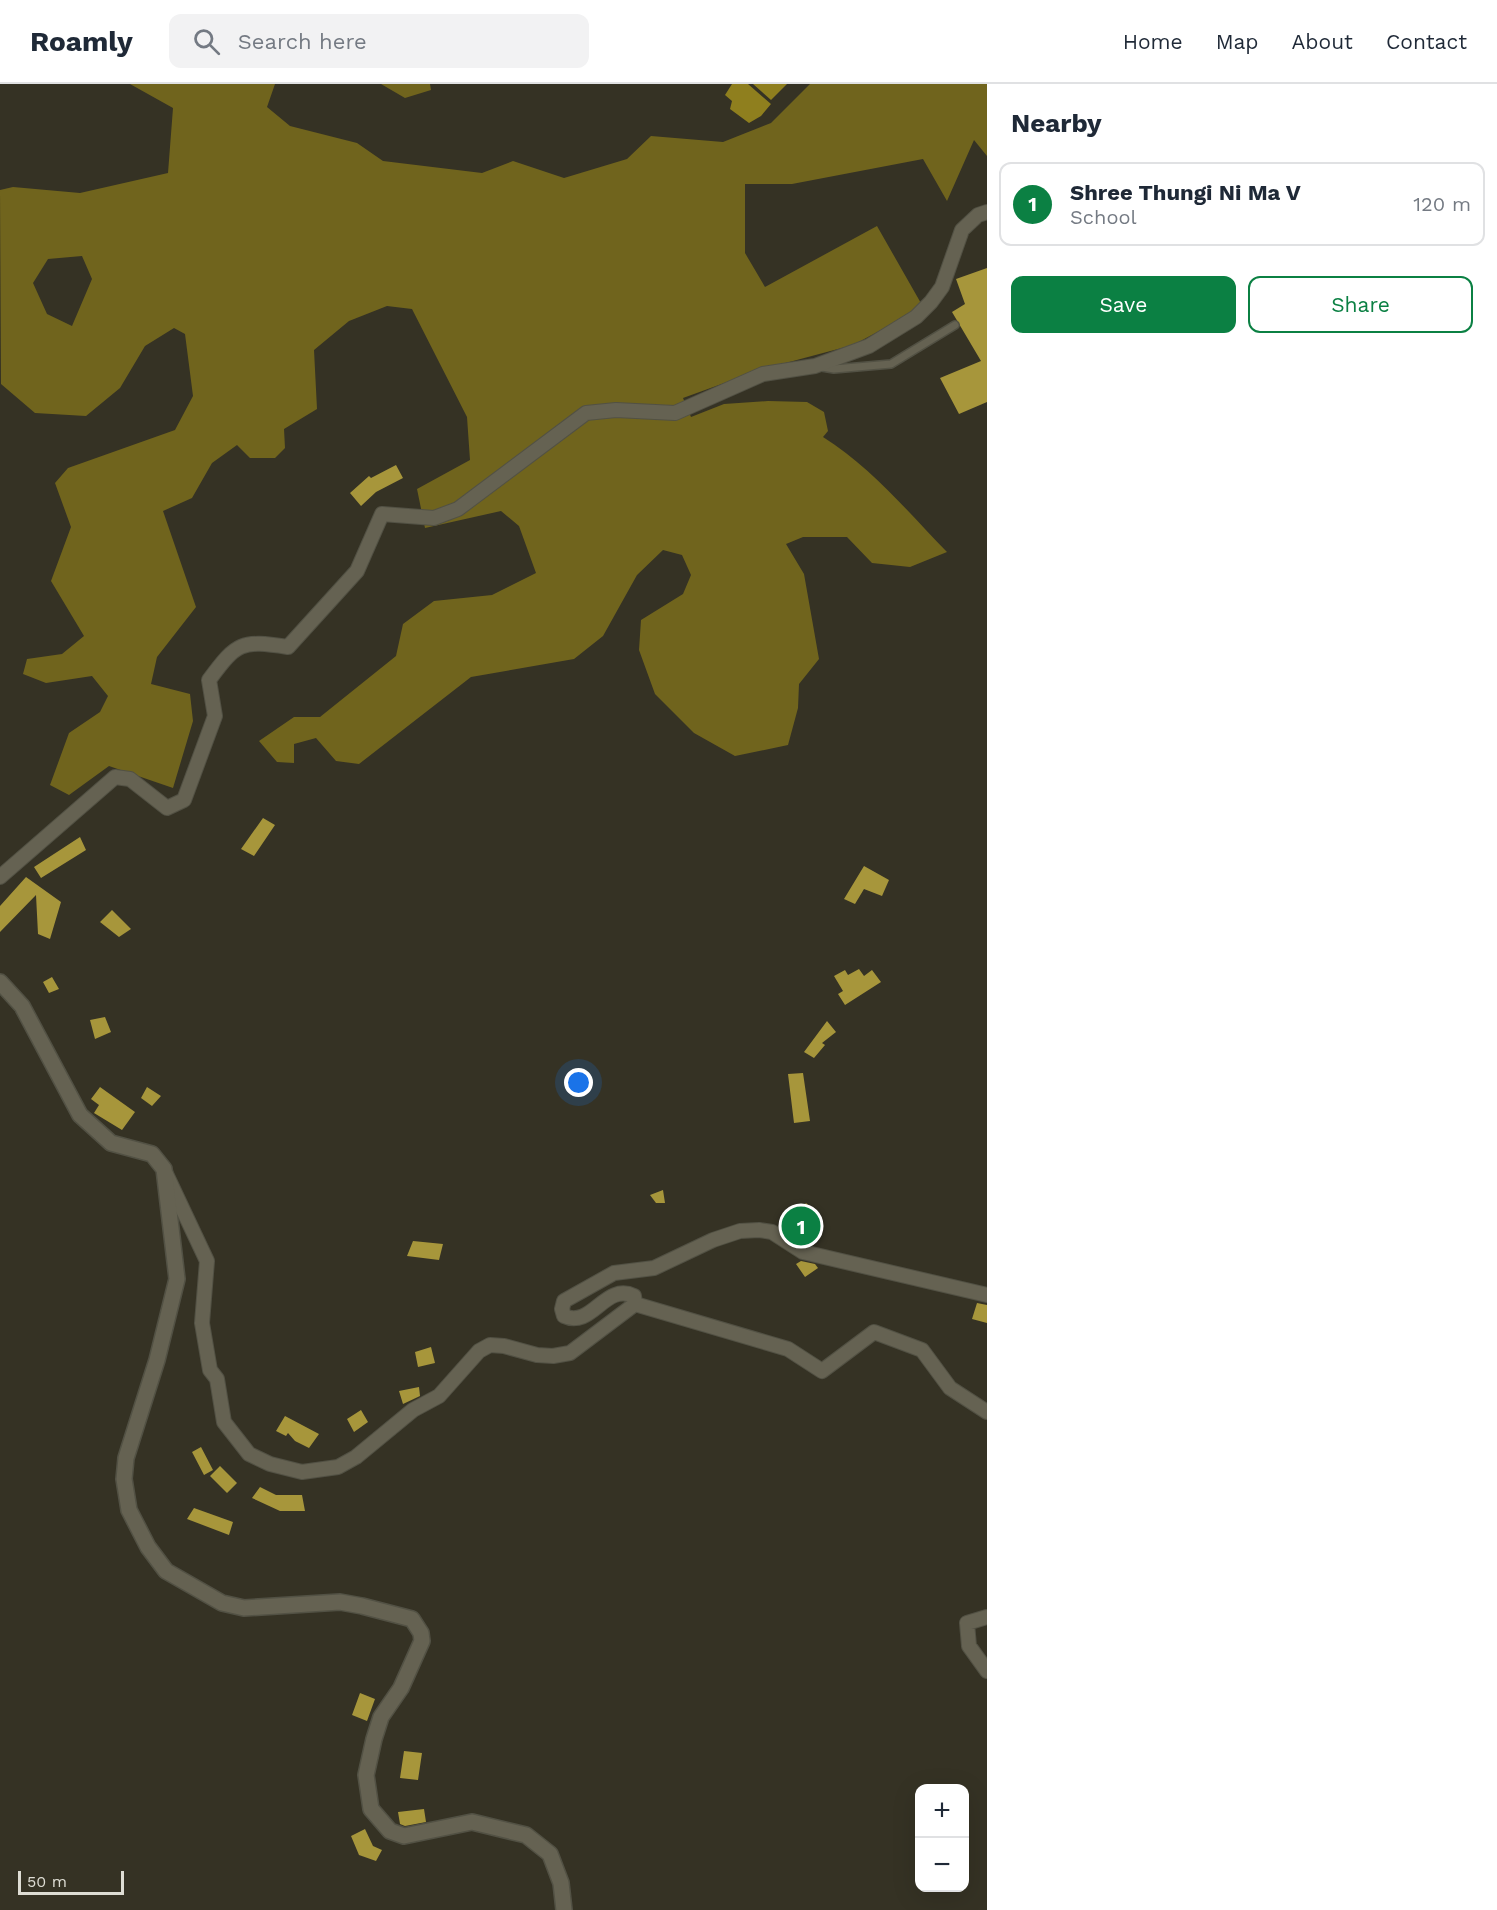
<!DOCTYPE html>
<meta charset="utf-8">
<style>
:root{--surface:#fff;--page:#f2f2f3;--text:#1f2937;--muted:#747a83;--line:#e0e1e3;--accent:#0b8043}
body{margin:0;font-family:"Work Sans",sans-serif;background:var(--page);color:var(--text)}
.controls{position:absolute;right:18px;bottom:18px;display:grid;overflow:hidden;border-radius:12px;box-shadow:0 6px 24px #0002}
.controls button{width:54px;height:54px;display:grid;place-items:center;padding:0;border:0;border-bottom:2px solid var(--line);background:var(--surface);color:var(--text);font:30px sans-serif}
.scale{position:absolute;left:18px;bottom:15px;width:106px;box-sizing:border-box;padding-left:6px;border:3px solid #deddd4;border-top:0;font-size:16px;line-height:21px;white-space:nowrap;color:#deddd4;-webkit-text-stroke:4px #353224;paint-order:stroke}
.you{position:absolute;left:579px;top:999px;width:21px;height:21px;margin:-15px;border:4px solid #fff;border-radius:50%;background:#1a73e8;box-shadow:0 0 0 9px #1a73e833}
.badge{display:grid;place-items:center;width:39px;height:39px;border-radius:50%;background:var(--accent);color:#fff;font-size:20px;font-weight:700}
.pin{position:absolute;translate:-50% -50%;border:3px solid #fff;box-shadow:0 2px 6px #0006}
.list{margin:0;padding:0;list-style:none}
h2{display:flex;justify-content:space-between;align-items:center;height:78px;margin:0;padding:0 24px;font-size:26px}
h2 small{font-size:20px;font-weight:400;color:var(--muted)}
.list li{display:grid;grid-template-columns:39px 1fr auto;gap:18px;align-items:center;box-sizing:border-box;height:84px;margin:0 12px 12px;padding:0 12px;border:2px solid var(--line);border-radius:12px}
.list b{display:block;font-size:22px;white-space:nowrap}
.list p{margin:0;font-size:20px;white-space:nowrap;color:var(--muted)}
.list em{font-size:20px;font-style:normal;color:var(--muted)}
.actions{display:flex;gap:12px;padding:18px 24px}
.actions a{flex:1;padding:14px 0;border:2px solid var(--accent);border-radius:12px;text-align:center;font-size:21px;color:var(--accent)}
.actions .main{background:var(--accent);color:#fff}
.icon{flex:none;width:33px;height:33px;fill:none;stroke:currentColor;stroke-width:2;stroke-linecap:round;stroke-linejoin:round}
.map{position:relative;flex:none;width:987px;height:1826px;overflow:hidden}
header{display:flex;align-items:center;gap:36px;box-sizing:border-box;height:84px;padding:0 30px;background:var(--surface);border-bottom:2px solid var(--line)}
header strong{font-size:28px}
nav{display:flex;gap:33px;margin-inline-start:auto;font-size:21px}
.search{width:420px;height:54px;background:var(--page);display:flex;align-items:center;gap:15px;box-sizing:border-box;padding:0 21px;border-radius:12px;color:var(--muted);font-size:22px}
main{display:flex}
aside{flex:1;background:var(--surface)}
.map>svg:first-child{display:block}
</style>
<header>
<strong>Roamly</strong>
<div class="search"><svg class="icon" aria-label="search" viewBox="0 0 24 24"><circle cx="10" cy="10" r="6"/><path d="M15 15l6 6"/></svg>Search here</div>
<nav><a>Home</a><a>Map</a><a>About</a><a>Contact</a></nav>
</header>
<main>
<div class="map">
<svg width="987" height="1826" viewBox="0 0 987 1826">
<rect width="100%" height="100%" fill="#353224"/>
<path fill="#70641d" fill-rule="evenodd" d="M130,0H275L267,23L290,42L357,59L383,77L482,89L513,77L564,94L627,75L651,52L723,58L771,39L810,0H987V72L974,56L947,117L923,75L792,100H745V169L765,203L877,142L922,221L898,237L853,261L763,285L683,314L691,333L724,320L768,317L807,318L824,328L828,347L823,353C871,383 908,428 947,468L910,483L872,479L847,453H803L786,460L804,490L819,575L799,600L798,624L788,661L735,672L694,649L655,610L639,566L641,536L683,510L691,491L682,471L663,466L637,491L603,552L574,575L471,593L359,680L336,677L316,654L294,660V679L277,678L259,657L294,633H320L396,572L403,540L434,517L492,511L536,489L519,442L501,427L425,444L417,405L470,376L467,333L412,225L387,222L349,237L314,266L317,325L284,345L285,364L275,374H250L237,361L212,379L192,414L163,427L196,523L157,573L151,600L190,610L193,637L173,704L109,682L69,711L50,701L69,649L100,628L108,612L92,592L46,599L23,590L27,575L62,570L84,552L51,497L71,443L55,399L68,384L175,346L193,312L185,250L174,244L145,262L120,304L86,332L35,329L1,300L0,106L13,103L80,109L168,89L173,24ZM82,172L92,195L72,242L47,230L33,199L48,175Z
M381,0H430L431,6L405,14Z"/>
<path fill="#8f7f1e" d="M732,0H748L771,20L761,32L749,39L730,25L732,17L725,11Z
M753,0H787L771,16Z"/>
<path fill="#a7963b" d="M987,184V318L959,330L940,294L981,277L952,228L965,220L956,195Z
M396,381L403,394L376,408L361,422L350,409L369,392L371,394Z
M263,734L275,741L254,772L241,765Z
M80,753L86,766L41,794L34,783Z
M864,782L889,796L882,812L864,805L855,820L844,815Z
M26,793L61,818L50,855L38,850L36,811L0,848V822Z
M112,826L131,845L119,853L100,838Z
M859,885L864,892L872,886L881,898L845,921L838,910L843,907L834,892L845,886L848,891Z
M52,893L59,905L49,909L43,898Z
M105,933L111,948L95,955L90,936Z
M827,937L836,948L822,959L825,961L814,974L804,968Z
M803,989L810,1037L794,1039L788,990Z
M100,1003L135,1028L122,1046L94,1029L99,1021L91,1015Z
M147,1003L161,1012L152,1022L141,1014Z
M663,1106L665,1119H656L650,1111Z
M806,1119L818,1130L804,1146L812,1153L806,1159L783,1144Z
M413,1157L443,1160L439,1176L407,1172Z
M801,1177L815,1180L818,1184L805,1193L796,1180Z
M977,1219L987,1221V1239L972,1235Z
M431,1263L435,1279L418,1283L415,1268Z
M419,1303L420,1312L403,1320L399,1307Z
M361,1326L368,1338L354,1348L347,1335Z
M285,1332L319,1350L309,1364L295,1357L288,1349L286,1352L276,1347Z
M201,1363L213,1386L204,1391L192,1368Z
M220,1382L237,1399L227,1409L210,1392Z
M260,1403L276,1411H302L305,1427H280L252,1414Z
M194,1424L233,1438L229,1451L187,1435Z
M360,1609L375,1615L367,1637L352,1631Z
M404,1667L422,1669L418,1696L400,1694Z
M424,1725L426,1738L405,1742L400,1740L398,1728Z
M365,1745L373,1762L382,1766L376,1777L359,1771L351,1752Z"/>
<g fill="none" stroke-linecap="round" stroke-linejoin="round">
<g stroke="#525144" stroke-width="10">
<path id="service" d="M822,283L834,285L891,280L955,241"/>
</g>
<g stroke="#525144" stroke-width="16">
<path id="minor" d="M0,793L115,693L130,695L167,724L184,716L215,632L209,596C237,558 241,556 288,563L357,487L382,430L434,434L458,425L586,329L616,326L675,329L763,290L815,282L869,262L916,233L931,218L942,203L962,146L978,131L987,128
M166,1090L207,1177L202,1239L210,1286L217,1295L224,1338L249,1370L270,1380L302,1388L338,1383L356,1373L413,1326L439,1312L479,1267L490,1261L504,1262L537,1271L553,1272L570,1269L635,1220L634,1212C605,1198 592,1245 564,1232L562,1225L564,1217L614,1189L654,1184L713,1156L740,1147L759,1146L772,1148L803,1168L987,1211
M635,1220L788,1265L822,1287L874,1248L922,1266L950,1304L987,1328
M987,1533L967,1539L969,1562L987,1587"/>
</g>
<g stroke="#525144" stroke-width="18">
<path id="tertiary" d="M0,898L22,922L80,1031L111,1059L152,1070L164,1085L177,1195L157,1276L126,1374L124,1395L129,1426L148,1463L166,1487L222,1519L244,1524L340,1518L362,1522L412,1535L421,1549L422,1557L401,1604L381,1633L374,1655L366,1691L371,1725L390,1747L404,1752L472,1738L526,1751L550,1770L561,1799L564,1826"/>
</g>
<use href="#service" stroke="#656252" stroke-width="7"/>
<use href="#minor" stroke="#656252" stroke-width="14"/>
<use href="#tertiary" stroke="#656252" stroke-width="15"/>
</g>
</svg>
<div class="controls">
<button>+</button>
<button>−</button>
</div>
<div class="scale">50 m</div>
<div class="you"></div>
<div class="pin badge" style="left:801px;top:1142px">1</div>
</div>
<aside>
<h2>Nearby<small></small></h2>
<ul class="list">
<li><span class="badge">1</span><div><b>Shree Thungi Ni Ma V</b><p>School</p></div><em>120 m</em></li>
</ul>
<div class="actions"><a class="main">Save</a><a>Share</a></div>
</aside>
</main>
